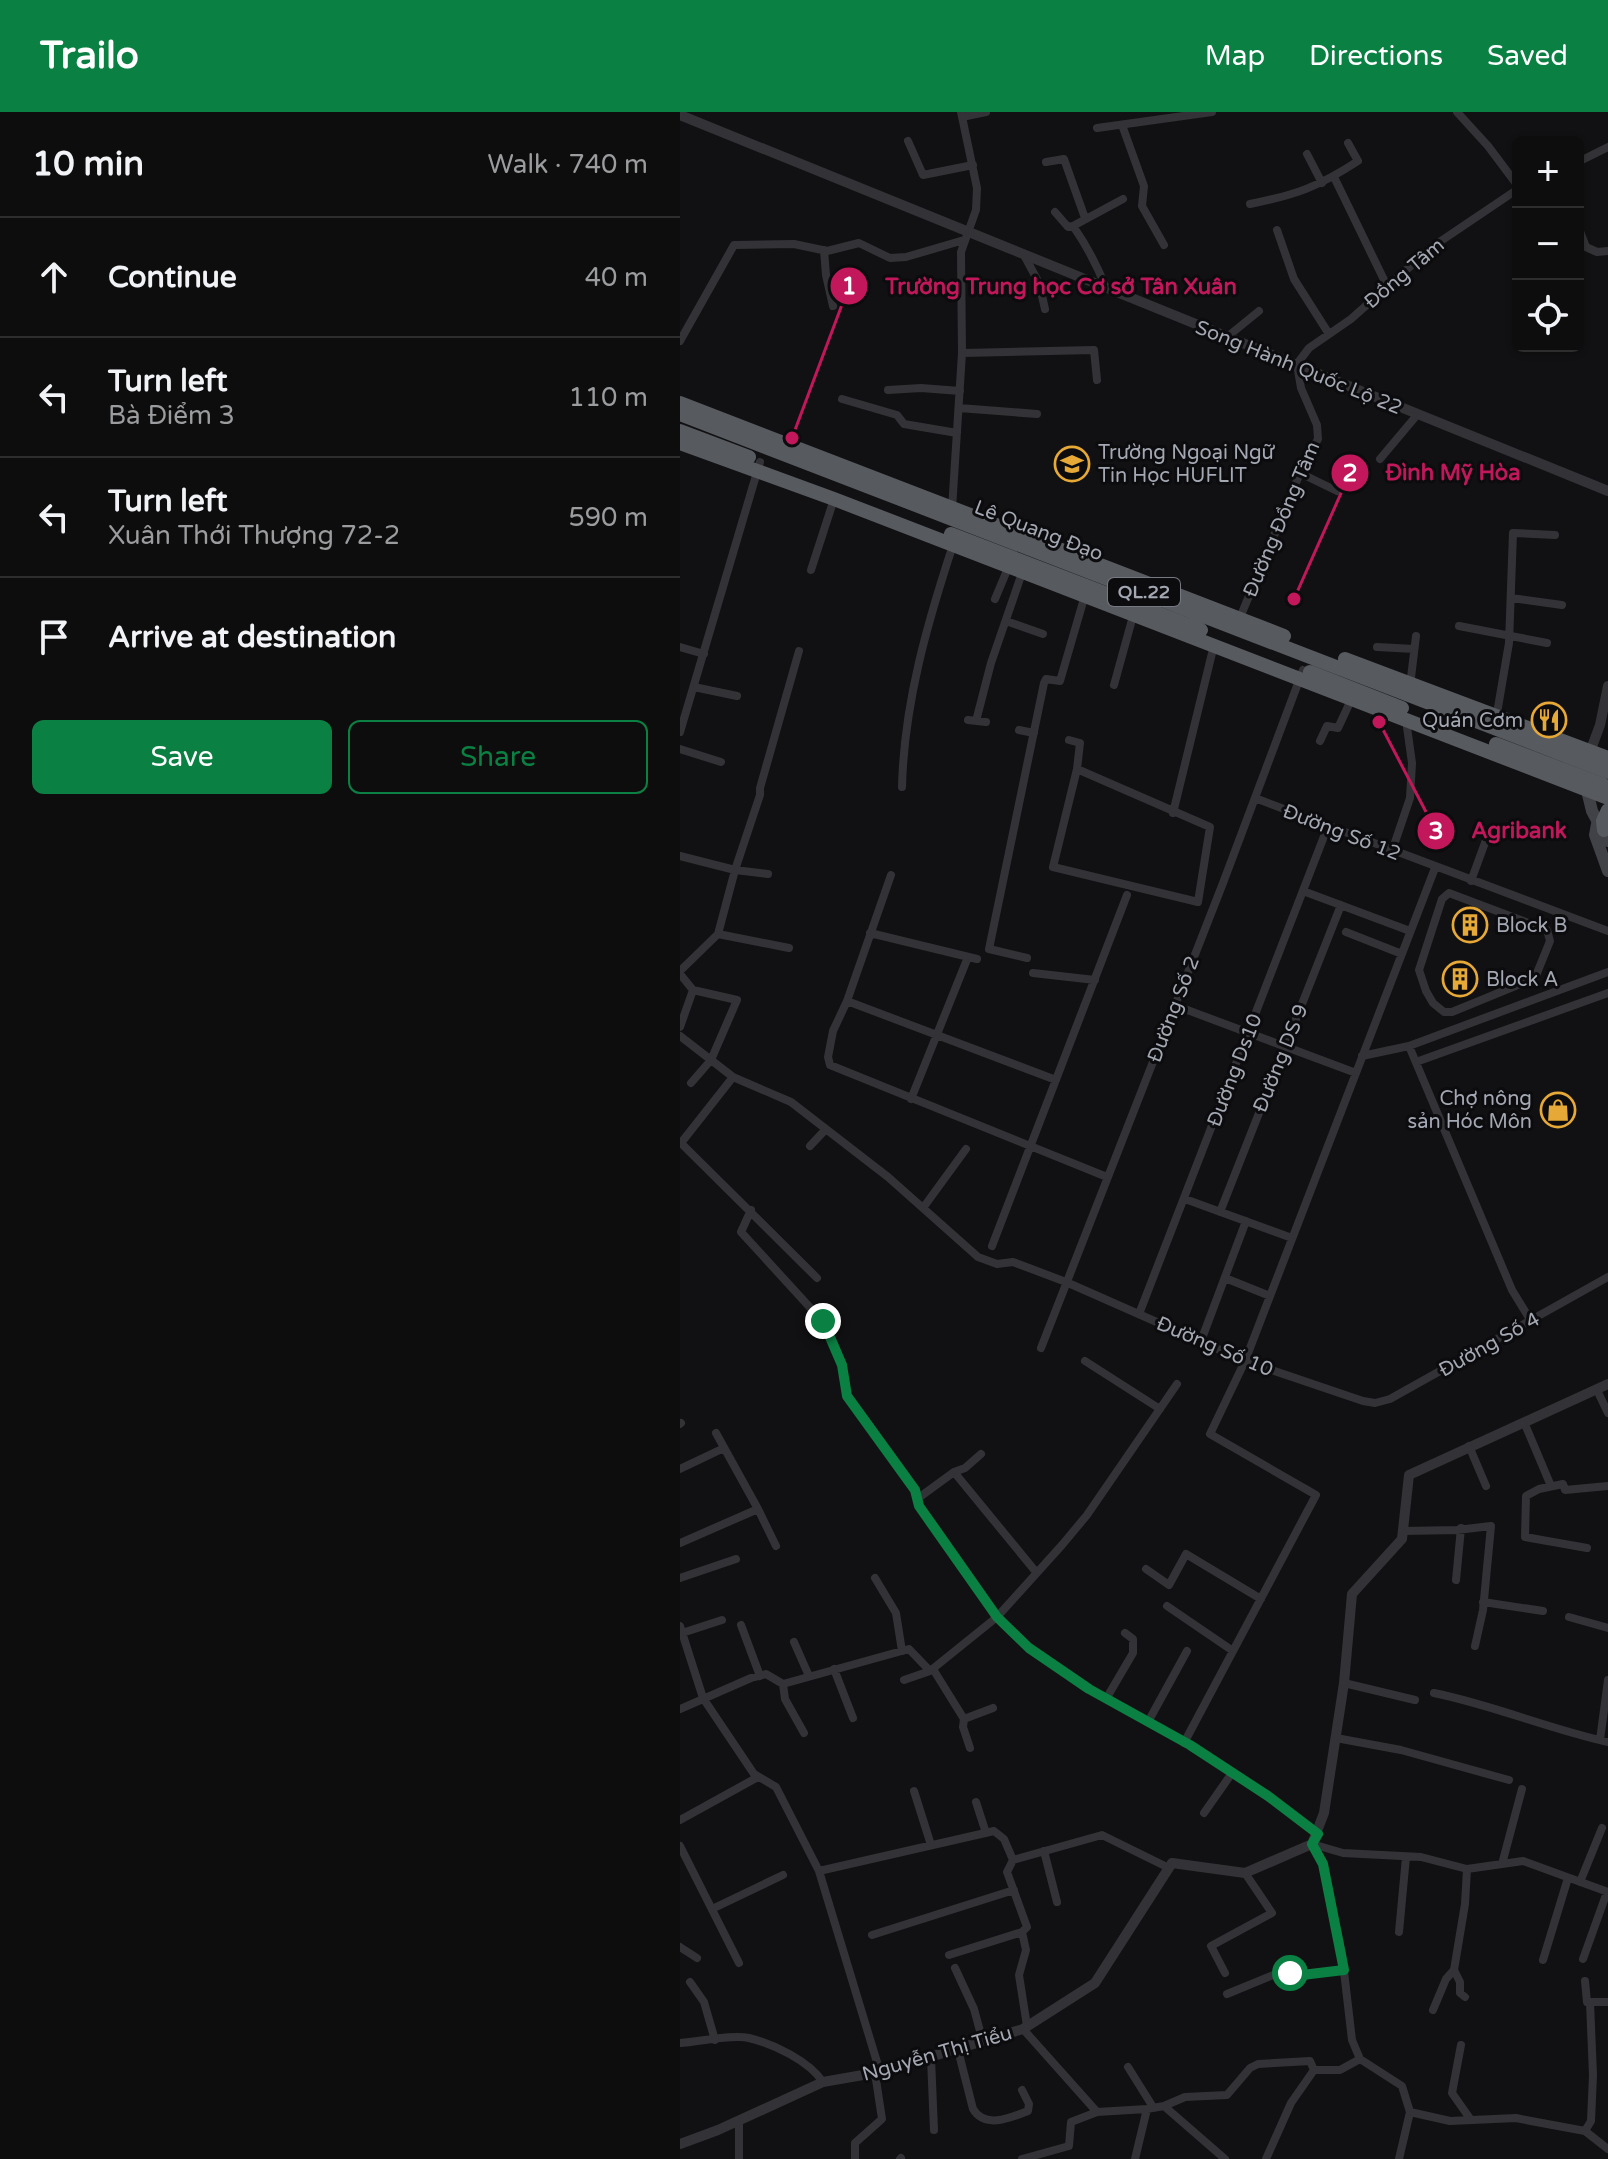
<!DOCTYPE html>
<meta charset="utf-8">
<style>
:root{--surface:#0d0d0e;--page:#1b1b1c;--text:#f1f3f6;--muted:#9a9c9e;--line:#2d2d2e;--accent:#0b8043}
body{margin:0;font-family:"Varela Round",sans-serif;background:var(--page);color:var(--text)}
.controls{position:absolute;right:24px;top:24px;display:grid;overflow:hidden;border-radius:12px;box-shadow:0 2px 6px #0004}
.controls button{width:72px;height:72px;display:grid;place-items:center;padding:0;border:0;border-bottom:2px solid var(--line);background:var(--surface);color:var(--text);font:40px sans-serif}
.stop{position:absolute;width:24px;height:24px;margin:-18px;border:6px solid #0b8043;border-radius:50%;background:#fff}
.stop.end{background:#0b8043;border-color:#fff;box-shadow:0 2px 8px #0008}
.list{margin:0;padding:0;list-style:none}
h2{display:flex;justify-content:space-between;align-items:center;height:104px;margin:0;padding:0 32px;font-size:34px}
h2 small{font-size:26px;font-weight:400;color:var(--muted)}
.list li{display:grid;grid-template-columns:52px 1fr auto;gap:24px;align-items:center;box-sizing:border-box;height:120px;padding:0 32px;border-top:2px solid var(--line)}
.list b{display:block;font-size:30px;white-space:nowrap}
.list p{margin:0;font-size:26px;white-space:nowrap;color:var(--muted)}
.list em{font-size:26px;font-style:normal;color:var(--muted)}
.actions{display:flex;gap:16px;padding:24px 32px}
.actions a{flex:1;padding:18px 0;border:2px solid var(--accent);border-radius:12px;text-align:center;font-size:28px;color:var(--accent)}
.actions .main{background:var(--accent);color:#fff}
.icon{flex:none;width:44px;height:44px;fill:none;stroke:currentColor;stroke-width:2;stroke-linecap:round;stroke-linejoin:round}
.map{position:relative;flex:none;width:928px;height:2047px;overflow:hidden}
header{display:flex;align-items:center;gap:48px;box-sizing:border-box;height:112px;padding:0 40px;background:var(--accent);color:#fff}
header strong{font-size:38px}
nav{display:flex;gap:44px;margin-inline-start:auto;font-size:28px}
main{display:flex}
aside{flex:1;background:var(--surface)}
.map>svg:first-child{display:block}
</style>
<header>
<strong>Trailo</strong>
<nav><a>Map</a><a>Directions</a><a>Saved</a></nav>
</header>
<main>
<aside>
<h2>10 min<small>Walk · 740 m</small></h2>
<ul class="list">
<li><svg class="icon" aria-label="ahead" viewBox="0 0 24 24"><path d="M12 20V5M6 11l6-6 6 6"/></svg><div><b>Continue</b></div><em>40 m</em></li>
<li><svg class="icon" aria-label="left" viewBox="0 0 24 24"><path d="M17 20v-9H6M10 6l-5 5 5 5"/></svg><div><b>Turn left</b><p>Bà Điểm 3</p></div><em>110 m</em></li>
<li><svg class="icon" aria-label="left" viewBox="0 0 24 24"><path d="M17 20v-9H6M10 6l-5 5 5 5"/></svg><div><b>Turn left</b><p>Xuân Thới Thượng 72-2</p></div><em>590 m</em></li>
<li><svg class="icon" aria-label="arrive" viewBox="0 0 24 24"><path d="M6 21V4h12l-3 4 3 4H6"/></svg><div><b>Arrive at destination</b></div></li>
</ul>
<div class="actions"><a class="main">Save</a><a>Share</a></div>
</aside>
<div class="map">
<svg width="928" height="2047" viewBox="0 0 928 2047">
<rect width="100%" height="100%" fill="#111113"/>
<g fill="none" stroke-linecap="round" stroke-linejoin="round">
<path stroke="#333337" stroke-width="8" d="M777,0L808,34L838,74
M282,5L306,0
M442,13L464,74L462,94L484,133
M417,16L532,0
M228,29L243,63L293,53
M627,42L642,71
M366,50L384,47L405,106
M898,50L928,35
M654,65L708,176
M570,92C616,83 638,75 678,49L668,31
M375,100L388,115L393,114C407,134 417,153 426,176
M393,114L443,87
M898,114L906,135L917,140L928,139
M597,118L614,167L649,222
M144,138L146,163L153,194
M344,143L359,171L365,197
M547,225L579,199
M0,229L54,133L114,132L147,139L179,131L210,146L226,145L284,128
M282,241L414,238L417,268
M208,278L241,276L280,279
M162,287L217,303L224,312L277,321
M279,296L357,302
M700,347L737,303
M620,361L657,379
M272,397L282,241L281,140L296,98L297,76L281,0
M131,458L154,387
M831,486L882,493
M315,487L328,456
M559,508L623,354L638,327L637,313L621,276L617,252L629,236L671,207L752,135L838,77
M326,509L363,522
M779,514L867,531
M0,535L24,542
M697,535L734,537
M434,573L453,504
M730,574L736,524
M14,575L57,584
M816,607L829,531L833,421L875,423
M288,608L306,610
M296,609L311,551L342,461
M339,618L354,621
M0,620L80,350
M389,628L400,631L397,657L373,755L518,790L530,715L397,657
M640,629L647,614L658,616L671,588
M0,637L41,650
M222,675C224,592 247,512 273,433
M575,686L928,819
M493,701L534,533
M712,739L730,686L732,651L726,608
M0,744L55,758L38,822L109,836
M88,762L55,758L80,683V676L119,539
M211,763L167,889L153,919L148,945L150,953L427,1065
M791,769L810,717
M623,779L730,819
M769,781L867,818L870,829L855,866L772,900H764L753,891L746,879L739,858L762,787Z
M666,820L722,842
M190,821L297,847
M347,846L309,837L364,571L366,567L380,569L405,483
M0,859L38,822
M353,861L415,868
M0,862L13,878
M167,889L376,968
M494,893L676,961
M0,915L13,878L57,888L31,948L11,971
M0,924L53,965L111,990L208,1065L298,1145L317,1152L333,1150L386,1170L565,1249L683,1289L695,1291L710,1287L928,1165
M729,934L832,1178L851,1209
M682,944L729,934L928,860
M736,950L928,881
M53,965L1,1031L137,1166
M231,987L288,845
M130,1034L146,1017
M505,1087L612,1126
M243,1096L286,1037
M71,1098L61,1120L146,1213L162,1253L167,1284L235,1378L239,1394L317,1505L349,1536L409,1577L510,1633L588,1684L638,1722
M540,1100L661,793
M312,1134L447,783
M545,1166L590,1184
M459,1202L648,714
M521,1229L566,1109
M361,1236L543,771L623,558
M405,1249L480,1297
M917,1278L928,1301
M844,1310L871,1374
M0,1312L1,1311
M36,1321L78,1397
M789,1334L806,1374
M0,1357L44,1336
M274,1360L356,1460
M237,1387L274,1360L285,1356L301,1342
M723,1419L777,1418L811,1414L803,1498L795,1534
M0,1431L78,1397L96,1434
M907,1436L845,1425L846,1384L859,1377L883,1372L885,1378L928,1374
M466,1457L489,1473L506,1442L581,1487
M0,1466L56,1447
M195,1466L216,1501L222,1539
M776,1468L781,1416
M803,1490L863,1499
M487,1494L553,1539
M889,1505L928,1516
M61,1513L80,1564
M0,1514L23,1586L74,1662L96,1675L139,1759L200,1960
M2,1521L42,1508
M114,1530L129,1564
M154,1557L173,1606
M253,1557L284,1607L313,1596
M224,1568L250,1559
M664,1571L735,1588
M103,1572L105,1587L124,1621
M754,1581C813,1593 869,1617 928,1630
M426,1587L453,1541V1527L445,1521
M0,1597L71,1566L86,1562L103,1572L229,1537L250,1559L317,1505L382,1433L407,1403L497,1272
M284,1607L283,1615L290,1636
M468,1610L507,1539
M656,1626L721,1638L829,1668
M920,1628L928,1568
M504,1631L636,1383L530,1322L565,1249L755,756
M234,1679L251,1733
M296,1690L306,1721
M524,1701L552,1661
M0,1708L78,1665
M632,1732L663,1741L741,1745L787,1757L843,1749L928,1780
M632,1732L643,1752L662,1842L672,1928L680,1947L722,1974L730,2000
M0,1734L59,1851
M364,1739L377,1790
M333,1748L327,1760L347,1815L342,1820
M822,1752L842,1677
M139,1759L314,1719L324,1727L333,1748L422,1723L489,1756
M900,1770L922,1716
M32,1797L103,1763
M719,1820L726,1745
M192,1823L334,1778
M0,1835L17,1846
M269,1843L342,1820L346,1838L339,1863L347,1914
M903,1847L927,1780
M863,1848L888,1766
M275,1856L294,1897L303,1930
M545,1861L531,1834L592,1801L565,1761
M905,1869L907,1890H910
M10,1870L24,1890L35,1928
M547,1882L598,1861L622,1863L664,1858
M785,1885L780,1881V1870L774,1858L785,1792L787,1757
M753,1898L766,1867L774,1858
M343,1917L417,2000L467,1997L484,1994L505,1985L547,1983L570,1956L578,1952L630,1949L634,1958
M0,1931C19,1930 52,1922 69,1926C94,1932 129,1949 143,1970
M781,1933L772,1981L791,2008
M278,1938L293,1997C305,2017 330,2006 348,1999L349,1992L342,1978
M251,1946L254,2018
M448,1955L473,1995
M634,1958H660L680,1947
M484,1994L545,2047
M730,2000L770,2009L836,2006L851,2009L905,2019L928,2037
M59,2009V2047
M905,2019L911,2009L913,1963L910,1890H928
M175,2047V2031L202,2007L195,1961
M220,2047L221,2046
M342,2047L389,2034L391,2010L417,2000
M455,2047L467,1997
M586,2047L611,1991L634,1958
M719,2047L730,2000"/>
<path stroke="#333337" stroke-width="10" d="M0,3L928,379
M910,640L920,613L928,574
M0,2032L38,2018L143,1970L200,1960L343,1917L415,1871L492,1751L565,1761L632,1732L644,1701L664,1571L672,1482L722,1427L729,1363L928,1272"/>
<path stroke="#414247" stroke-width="12" d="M905,670L912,699L928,729
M917,712L915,723L928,759"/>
<path stroke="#575a5f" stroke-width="14" d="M0,291L604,524
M0,302L928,660
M0,319L69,345
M0,331L154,387L928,686
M271,422L521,518
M665,547L928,646
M630,560L722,596
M816,632L928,675
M924,718L923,709L928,698"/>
</g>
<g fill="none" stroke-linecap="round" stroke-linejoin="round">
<path stroke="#0b8043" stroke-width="10" d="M143,1209L162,1253L167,1284L235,1378L239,1394L317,1505L349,1536L409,1577L510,1633L588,1684L638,1722L632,1732L643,1752L664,1858L622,1863L610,1861"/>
</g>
<defs>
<g id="school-ring" transform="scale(1.8)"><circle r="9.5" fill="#0c0c0e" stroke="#e6a836" stroke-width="1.5"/><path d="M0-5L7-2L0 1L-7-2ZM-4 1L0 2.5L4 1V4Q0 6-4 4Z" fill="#e6a836"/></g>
<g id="restaurant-ring" transform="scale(1.8)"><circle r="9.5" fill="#0c0c0e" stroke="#e6a836" stroke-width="1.5"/><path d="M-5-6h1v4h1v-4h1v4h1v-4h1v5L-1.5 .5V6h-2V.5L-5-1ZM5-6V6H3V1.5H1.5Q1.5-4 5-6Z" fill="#e6a836"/></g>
<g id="building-ring" transform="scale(1.8)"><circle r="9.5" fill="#0c0c0e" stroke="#e6a836" stroke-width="1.5"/><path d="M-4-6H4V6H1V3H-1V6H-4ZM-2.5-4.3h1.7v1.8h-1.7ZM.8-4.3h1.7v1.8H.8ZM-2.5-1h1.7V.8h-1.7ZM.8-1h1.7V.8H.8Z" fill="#e6a836"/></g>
<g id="shop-ring" transform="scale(1.8)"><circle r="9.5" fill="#0c0c0e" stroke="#e6a836" stroke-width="1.5"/><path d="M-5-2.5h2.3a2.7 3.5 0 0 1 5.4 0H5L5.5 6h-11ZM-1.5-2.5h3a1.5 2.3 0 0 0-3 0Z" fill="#e6a836"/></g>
</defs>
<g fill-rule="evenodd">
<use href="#school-ring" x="392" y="352"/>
<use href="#restaurant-ring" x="869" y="608"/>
<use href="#building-ring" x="790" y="813"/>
<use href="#building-ring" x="780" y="867"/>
<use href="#shop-ring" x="878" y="998"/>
</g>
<g text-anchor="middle" stroke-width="6" stroke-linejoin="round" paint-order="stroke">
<rect fill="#0c0c0e" stroke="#767982" stroke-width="2" x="428" y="466" width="72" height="28" rx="6"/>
<g font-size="18" font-weight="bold" fill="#a4a8b3">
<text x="464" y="486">QL.22</text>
</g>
<g font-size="20" fill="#a4a8b3" stroke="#0c0c0e">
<text transform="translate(724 161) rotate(-40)" y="7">Đồng Tâm</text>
<text transform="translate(619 255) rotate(22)" y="7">Song Hành Quốc Lộ 22</text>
<text transform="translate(601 407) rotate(-67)" y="7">Đường Đồng Tâm</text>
<text transform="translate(359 418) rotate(21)" y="7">Lê Quang Đạo</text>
<text transform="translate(662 720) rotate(21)" y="7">Đường Số 12</text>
<text transform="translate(493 897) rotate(-69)" y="7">Đường Số 2</text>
<text transform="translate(600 946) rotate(-68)" y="7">Đường DS 9</text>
<text transform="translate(554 958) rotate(-69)" y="7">Đường Ds10</text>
<text transform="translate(809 1232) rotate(-29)" y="7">Đường Số 4</text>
<text transform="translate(535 1234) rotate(23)" y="7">Đường Số 10</text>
<text transform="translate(257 1941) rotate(-16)" y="7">Nguyễn Thị Tiểu</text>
</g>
<g font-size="20" fill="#a4a8b3" stroke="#0c0c0e" text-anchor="start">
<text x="418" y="347">Trường Ngoại Ngữ<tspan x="418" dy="23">Tin Học HUFLIT</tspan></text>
<text x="843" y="615" text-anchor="end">Quán Cơm</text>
<text x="816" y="820">Block B</text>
<text x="806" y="874">Block A</text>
<text x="852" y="993" text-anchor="end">Chợ nông<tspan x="852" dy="23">sản Hóc Môn</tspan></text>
</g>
</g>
<path fill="none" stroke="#c2185b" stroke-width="3" d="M112 326L169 174M614 487L670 361M699 610L756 719"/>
<g fill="#c2185b" stroke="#0c0c0e" stroke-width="3">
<circle cx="112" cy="326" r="8"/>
<circle cx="614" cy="487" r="8"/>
<circle cx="699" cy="610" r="8"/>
<circle cx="169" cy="174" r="20"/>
<circle cx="670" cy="361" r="20"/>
<circle cx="756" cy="719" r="20"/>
</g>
<g font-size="24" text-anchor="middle" font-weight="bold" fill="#fff">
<text x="169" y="182">1</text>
<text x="670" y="369">2</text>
<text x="756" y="727">3</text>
</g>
<g font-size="22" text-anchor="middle" font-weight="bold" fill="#c2185b" stroke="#0c0c0e" stroke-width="6" stroke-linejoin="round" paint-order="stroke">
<text x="381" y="182">Trường Trung học Cơ sở Tân Xuân</text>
<text x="773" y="368">Đình Mỹ Hòa</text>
<text x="839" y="726">Agribank</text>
</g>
</svg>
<div class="controls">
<button>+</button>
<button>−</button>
<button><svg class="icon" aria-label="locate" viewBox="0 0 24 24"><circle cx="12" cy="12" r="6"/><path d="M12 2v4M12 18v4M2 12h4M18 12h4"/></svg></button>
</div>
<div class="stop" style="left:610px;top:1861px"></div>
<div class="stop end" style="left:143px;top:1209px"></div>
</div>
</main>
